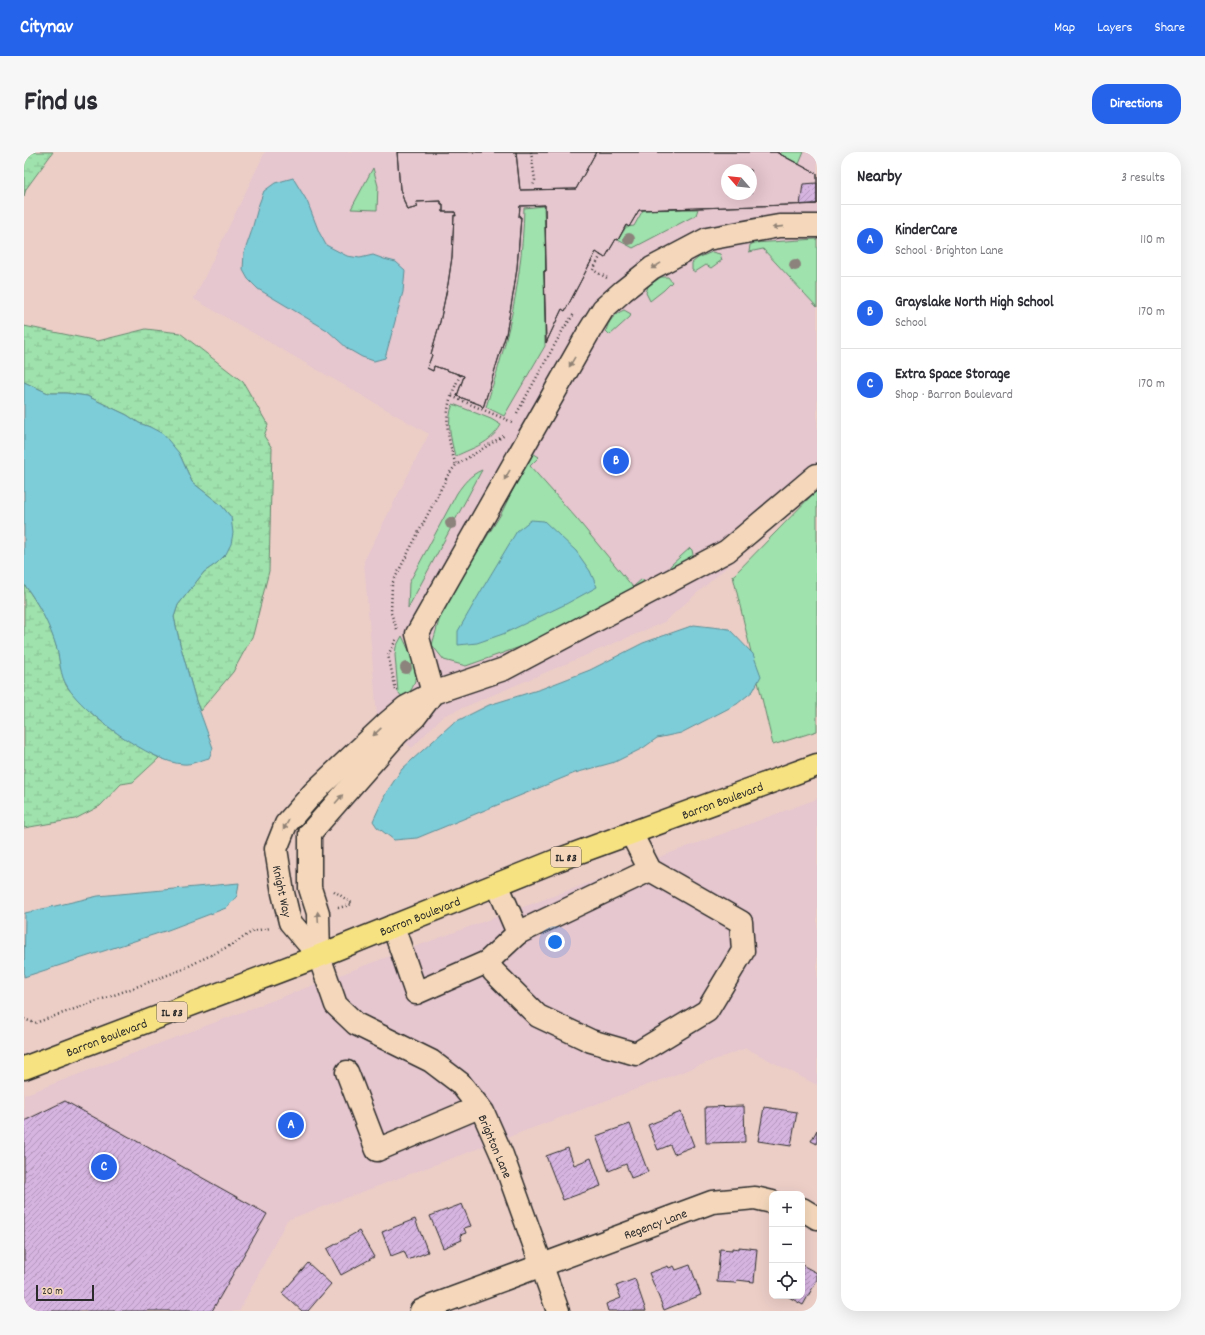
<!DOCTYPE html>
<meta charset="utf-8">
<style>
:root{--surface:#fff;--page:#f7f7f7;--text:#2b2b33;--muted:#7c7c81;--line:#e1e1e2;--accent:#2563eb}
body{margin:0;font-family:Dekko,sans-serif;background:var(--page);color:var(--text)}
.controls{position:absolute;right:12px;bottom:12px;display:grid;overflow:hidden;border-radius:8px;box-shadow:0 4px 16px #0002}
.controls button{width:36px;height:36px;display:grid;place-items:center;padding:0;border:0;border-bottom:1px solid var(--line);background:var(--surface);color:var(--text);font:20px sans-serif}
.compass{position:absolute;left:697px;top:12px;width:36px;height:36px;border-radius:50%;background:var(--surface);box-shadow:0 4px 16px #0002;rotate:298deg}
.scale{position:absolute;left:12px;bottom:10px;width:58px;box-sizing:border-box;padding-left:4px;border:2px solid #2b2b2b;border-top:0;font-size:11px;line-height:14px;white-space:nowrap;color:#2b2b2b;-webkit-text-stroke:3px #f5d8bc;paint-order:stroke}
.you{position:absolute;left:531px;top:790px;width:14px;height:14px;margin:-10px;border:3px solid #fff;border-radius:50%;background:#1a73e8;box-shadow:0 0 0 6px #1a73e833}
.badge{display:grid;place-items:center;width:26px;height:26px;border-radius:50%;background:var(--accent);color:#fff;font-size:13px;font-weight:700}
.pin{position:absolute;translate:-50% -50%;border:2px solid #fff;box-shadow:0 1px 4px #0006}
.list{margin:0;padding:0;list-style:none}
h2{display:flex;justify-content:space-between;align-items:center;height:52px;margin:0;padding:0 16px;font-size:17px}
h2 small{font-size:13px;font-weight:400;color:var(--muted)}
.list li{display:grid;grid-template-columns:26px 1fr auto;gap:12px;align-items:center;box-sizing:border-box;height:72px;padding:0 16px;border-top:1px solid var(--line)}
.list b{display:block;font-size:15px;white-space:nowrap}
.list p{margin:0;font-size:13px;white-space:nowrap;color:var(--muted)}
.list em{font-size:13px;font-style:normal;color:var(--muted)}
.icon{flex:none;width:22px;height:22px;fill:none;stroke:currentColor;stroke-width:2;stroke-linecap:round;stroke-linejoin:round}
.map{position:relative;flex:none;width:793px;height:1159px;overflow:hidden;border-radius:16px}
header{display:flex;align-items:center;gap:24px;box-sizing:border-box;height:56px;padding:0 20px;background:var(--accent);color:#fff}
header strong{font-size:19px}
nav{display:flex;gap:22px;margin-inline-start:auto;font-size:14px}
.intro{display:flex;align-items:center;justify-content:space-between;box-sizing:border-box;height:96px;padding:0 24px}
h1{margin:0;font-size:28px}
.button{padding:10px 18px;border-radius:16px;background:var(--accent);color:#fff;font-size:14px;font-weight:700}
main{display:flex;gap:24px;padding:0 24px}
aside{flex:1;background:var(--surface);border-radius:16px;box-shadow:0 4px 16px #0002}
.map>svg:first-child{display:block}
</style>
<header>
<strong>Citynav</strong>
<nav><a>Map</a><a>Layers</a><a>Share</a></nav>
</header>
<div class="intro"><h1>Find us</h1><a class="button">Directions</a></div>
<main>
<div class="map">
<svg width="793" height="1159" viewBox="0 0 793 1159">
<defs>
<pattern id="wetland-marsh" width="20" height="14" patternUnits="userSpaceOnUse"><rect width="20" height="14" fill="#9fe2ad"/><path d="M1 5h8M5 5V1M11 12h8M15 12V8" fill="none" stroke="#89c295"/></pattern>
<pattern id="building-hatch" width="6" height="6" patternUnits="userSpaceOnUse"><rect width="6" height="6" fill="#d7b5e1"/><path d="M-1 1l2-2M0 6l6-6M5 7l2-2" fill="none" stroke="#af93b7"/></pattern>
</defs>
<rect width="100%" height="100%" fill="#eccec7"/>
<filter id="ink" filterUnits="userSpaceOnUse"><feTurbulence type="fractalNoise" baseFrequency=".025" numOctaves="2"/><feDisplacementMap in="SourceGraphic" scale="8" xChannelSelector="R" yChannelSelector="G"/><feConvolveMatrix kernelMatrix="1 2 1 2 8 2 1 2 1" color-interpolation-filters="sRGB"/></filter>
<g filter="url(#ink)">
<path fill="#e6c6cf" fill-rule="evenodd" d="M241,0H793V336L640,470L419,564L388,596L353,563L340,409L405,282L170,147ZM703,18H727V42H703Z
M793,647V933L722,896L263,1068L215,1159H0V943L366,804Z"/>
<path fill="#9fe2ad" stroke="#65866c" d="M758,0H780L775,12L756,2Z
M349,16L354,34L353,58L327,57Z
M520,54L522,118L520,119L521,194L480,264L462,255C470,229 479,202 485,175C494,136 499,97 500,56Z
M674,57L672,63L609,96L594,88L602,75L610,74L619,58Z
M793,87V155L739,97L725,100L726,93L730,91Z
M688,100L696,102L698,108L687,116L682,113L671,120L668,118V111L674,106Z
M637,125H644L648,130L640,138L626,149L622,141L624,134Z
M600,158L607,162L606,165L586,183L582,179C584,170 590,162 600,158Z
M429,252L467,267L477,273C466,292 450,295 432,304H431C427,288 422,268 429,252Z
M507,300L515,305L506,314L553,367L609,435L618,427L624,434L527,484L442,514L420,508L408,493L416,465L436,428L477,362Z
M458,318L384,456L385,431L433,341C440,331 446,323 458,318Z
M793,338V579L749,593L709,424Z
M666,396L668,398L670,407L650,418L645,416L647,413Z
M378,484C389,507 401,526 380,547L374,540L371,503L372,495Z"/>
<path fill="url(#wetland-marsh)" stroke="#65866c" d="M0,0H29L2,37L0,44Z
M0,174L74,189L122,177L156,181L219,230L244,273L240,284L248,296L245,419L229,483L209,520L176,559L172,549L156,492L150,465L154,453L180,420L193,411L207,365L197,353L168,330L155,301L126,275L115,271L103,263L63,244L42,241H24L0,230Z
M0,432C14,452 27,473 33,497C36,510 37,521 42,533C44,537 49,541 52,545C74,572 105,589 135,606L109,630L97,632L76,654L51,667L0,676Z"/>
<path fill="#7dcdd9" stroke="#5c8c93" d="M269,26L283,49L295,80L302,93L323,104L336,106L349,103L360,107L372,110L381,118L379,140L361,206L350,209L338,205L324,197L303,178L234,137L224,127L219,118L220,101L227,81L235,52L240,39L251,31Z
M0,230L24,241H42L63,244L103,263L115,271L126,275L139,282L155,301L168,330L197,353L207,365L209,381L207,392L202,402L193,411L180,420L154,453L150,465L156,492L172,549L189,596L185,606C177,608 167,613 159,612C128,611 59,561 43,534C36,523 36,509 33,497C26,473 14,451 0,432Z
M507,368L520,369L552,399L566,419L573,435L542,452L479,482L453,491L434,493V479L460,434L493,379Z
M670,473L705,477L729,502L737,524L729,539L713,552L657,581L633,586L619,596L591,610L551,621L393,686L370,688L353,675L349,669L362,641L378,617L429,571L465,553L517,537L566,518L619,491Z
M215,731L213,744L202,756L144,778L0,825L1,761L74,744Z"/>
<path fill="url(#building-hatch)" stroke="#2b2b2b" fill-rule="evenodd" d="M373,0H492L496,38L552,37L572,0H752L793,22V52L615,58L605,75L602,73L594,88L592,87L581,106L572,100L541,159L538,157L522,191L520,119H522L521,53L496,54L495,65H497L493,116L490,137L482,182L459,256L457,253L433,244L440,224L410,214L409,219L403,216L408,203L407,202L416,170L424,132L428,105L430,63L432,64L431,60H419V52H417V49L392,50L394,55L383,58L376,37ZM703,18H727V42H703Z
M373,0H752L793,22V52L615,58L605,75L602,73L594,88L592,87L581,106L572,100L541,159L538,157L522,191L520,119H522L521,53L496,54L495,65H497L493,116L490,137L482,182L459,256L457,253L433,244L440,224L410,214L409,219L403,216L408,203L407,202L416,170L424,132L428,105L430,63L432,64L431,60H419V52H417V49L392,50L394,55L383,58L376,37ZM703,18H727V42H703Z
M492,0H572L552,37L496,38Z
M793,31V52L776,53L779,32Z
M41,949L243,1062L188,1159H0V969Z
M720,954L721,990L682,991L681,955Z
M740,955L773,960L767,994L734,989Z
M657,960L670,994L650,1002L646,993L634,998L624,973Z
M606,972L624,1020L607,1026L602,1012L585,1019L572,984Z
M793,978V992L787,989Z
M544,996L550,1013L567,1006L577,1034L539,1048L522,1004Z
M438,1052L447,1074L440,1076L442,1081L436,1083L438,1088L419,1096L406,1064Z
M391,1067L404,1100L384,1108L380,1099L367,1104L358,1080Z
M335,1079L350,1105L317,1123L303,1097Z
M715,1095L733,1097L730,1130L713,1128L712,1131L693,1130L696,1097L708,1098V1096L715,1097Z
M284,1111L307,1132L284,1159H278L258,1141Z
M666,1113L677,1143L640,1158L625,1121L644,1114L645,1116L650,1114L652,1118Z
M778,1113L793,1121V1128L779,1153L763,1144H778Z
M611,1127L622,1159H584L582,1152L597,1146L592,1134Z"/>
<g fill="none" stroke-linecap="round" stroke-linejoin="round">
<g stroke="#2b2b2b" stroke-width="25">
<g id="minor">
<path d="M473,732L494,781L463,810L470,820L514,864L567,889L612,902L683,859L719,799L717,770L626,718L607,681"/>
<path d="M369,774L392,841L463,810"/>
<path d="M494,781L626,718"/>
<path d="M295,804L266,770L259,741L252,697L262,672L290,640L362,572L382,555L409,541L393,482L566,178L579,157L599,139L628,116L683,87L755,74H793"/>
<path d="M323,920L353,998L455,955"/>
<path d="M778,1057L793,1066"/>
<path id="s1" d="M397,1159L408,1154L688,1050L731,1046L748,1050"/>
<path d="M534,1159L478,1003L459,960L436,931L407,909L332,872L312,853L295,804L294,761L286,736V681L373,582L391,565L409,541L480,517L703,399L793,323"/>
</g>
</g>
<g stroke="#2b2b2b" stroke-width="25">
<g id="major">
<path id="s2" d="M0,916L295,804L531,709L793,613"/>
</g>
</g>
<path stroke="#2b2b2b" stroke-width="2.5" stroke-dasharray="1 3" stroke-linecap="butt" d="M507,0L511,28L509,34
M754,1L755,0
M577,103L569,118L583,126
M436,223L427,244L488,270L489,268
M427,244C420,267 424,290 432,313
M493,261L540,176L550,162
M373,477L367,461L368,432L424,323L432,313L481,283
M372,538L364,503L373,486
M310,739L329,752
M314,756L329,752
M0,867L11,871L104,838L157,818L211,791L229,779L247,776"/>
<use href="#minor" stroke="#f5d8bc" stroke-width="22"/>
<use href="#major" stroke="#f7e281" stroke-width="22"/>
</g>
<g fill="#8b837c">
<circle cx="605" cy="87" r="6"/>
<circle cx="771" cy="113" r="6"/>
<circle cx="427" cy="371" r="6"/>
<circle cx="382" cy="516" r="6"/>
</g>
<defs><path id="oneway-solid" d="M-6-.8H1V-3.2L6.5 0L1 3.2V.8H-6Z"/></defs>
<g fill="#908274">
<use href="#oneway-solid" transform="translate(754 75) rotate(174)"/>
<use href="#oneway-solid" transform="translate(632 114) rotate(149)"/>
<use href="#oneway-solid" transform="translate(548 210) rotate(120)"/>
<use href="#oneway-solid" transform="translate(483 323) rotate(120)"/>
<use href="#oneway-solid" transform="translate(353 580) rotate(137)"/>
<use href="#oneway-solid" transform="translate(315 647) rotate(-49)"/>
<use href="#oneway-solid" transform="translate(262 673) rotate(120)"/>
<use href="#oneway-solid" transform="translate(294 765) rotate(-94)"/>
</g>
</g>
<g text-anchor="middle" stroke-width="3" stroke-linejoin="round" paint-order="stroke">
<g fill="#f5d8bc" stroke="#685f56" stroke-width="1">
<rect x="527" y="695" width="30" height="20" rx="3"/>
<rect x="133" y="850" width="30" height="20" rx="3"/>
</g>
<g font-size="12" font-weight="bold" fill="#2b2b2b">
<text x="542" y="709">IL 83</text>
<text x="148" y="864">IL 83</text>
</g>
<g font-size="13" fill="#2b2b2b" stroke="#f5d8bc">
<text dy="5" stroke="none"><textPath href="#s2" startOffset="748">Barron Boulevard</textPath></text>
<text transform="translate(259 739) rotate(78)" y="5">Knight Way</text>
<text dy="5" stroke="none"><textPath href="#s2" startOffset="424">Barron Boulevard</textPath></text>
<text dy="5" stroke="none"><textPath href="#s2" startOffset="88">Barron Boulevard</textPath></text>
<text transform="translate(472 994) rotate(67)" y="5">Brighton Lane</text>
<text dy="5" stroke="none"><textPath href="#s1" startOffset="250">Regency Lane</textPath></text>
</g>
</g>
</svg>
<div class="controls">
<button>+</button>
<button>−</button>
<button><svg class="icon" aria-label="locate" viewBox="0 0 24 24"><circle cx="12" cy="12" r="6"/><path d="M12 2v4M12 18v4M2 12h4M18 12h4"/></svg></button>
</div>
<svg class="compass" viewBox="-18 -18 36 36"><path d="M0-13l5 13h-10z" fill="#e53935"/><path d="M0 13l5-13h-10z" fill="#7c7c81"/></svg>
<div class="scale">20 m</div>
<div class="you"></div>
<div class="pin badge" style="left:267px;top:973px">A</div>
<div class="pin badge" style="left:592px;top:309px">B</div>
<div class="pin badge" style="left:80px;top:1015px">C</div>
</div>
<aside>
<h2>Nearby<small>3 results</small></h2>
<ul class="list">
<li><span class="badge">A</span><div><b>KinderCare</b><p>School · Brighton Lane</p></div><em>110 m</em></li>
<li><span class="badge">B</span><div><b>Grayslake North High School</b><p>School</p></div><em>170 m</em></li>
<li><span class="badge">C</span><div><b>Extra Space Storage</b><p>Shop · Barron Boulevard</p></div><em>170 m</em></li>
</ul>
</aside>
</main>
